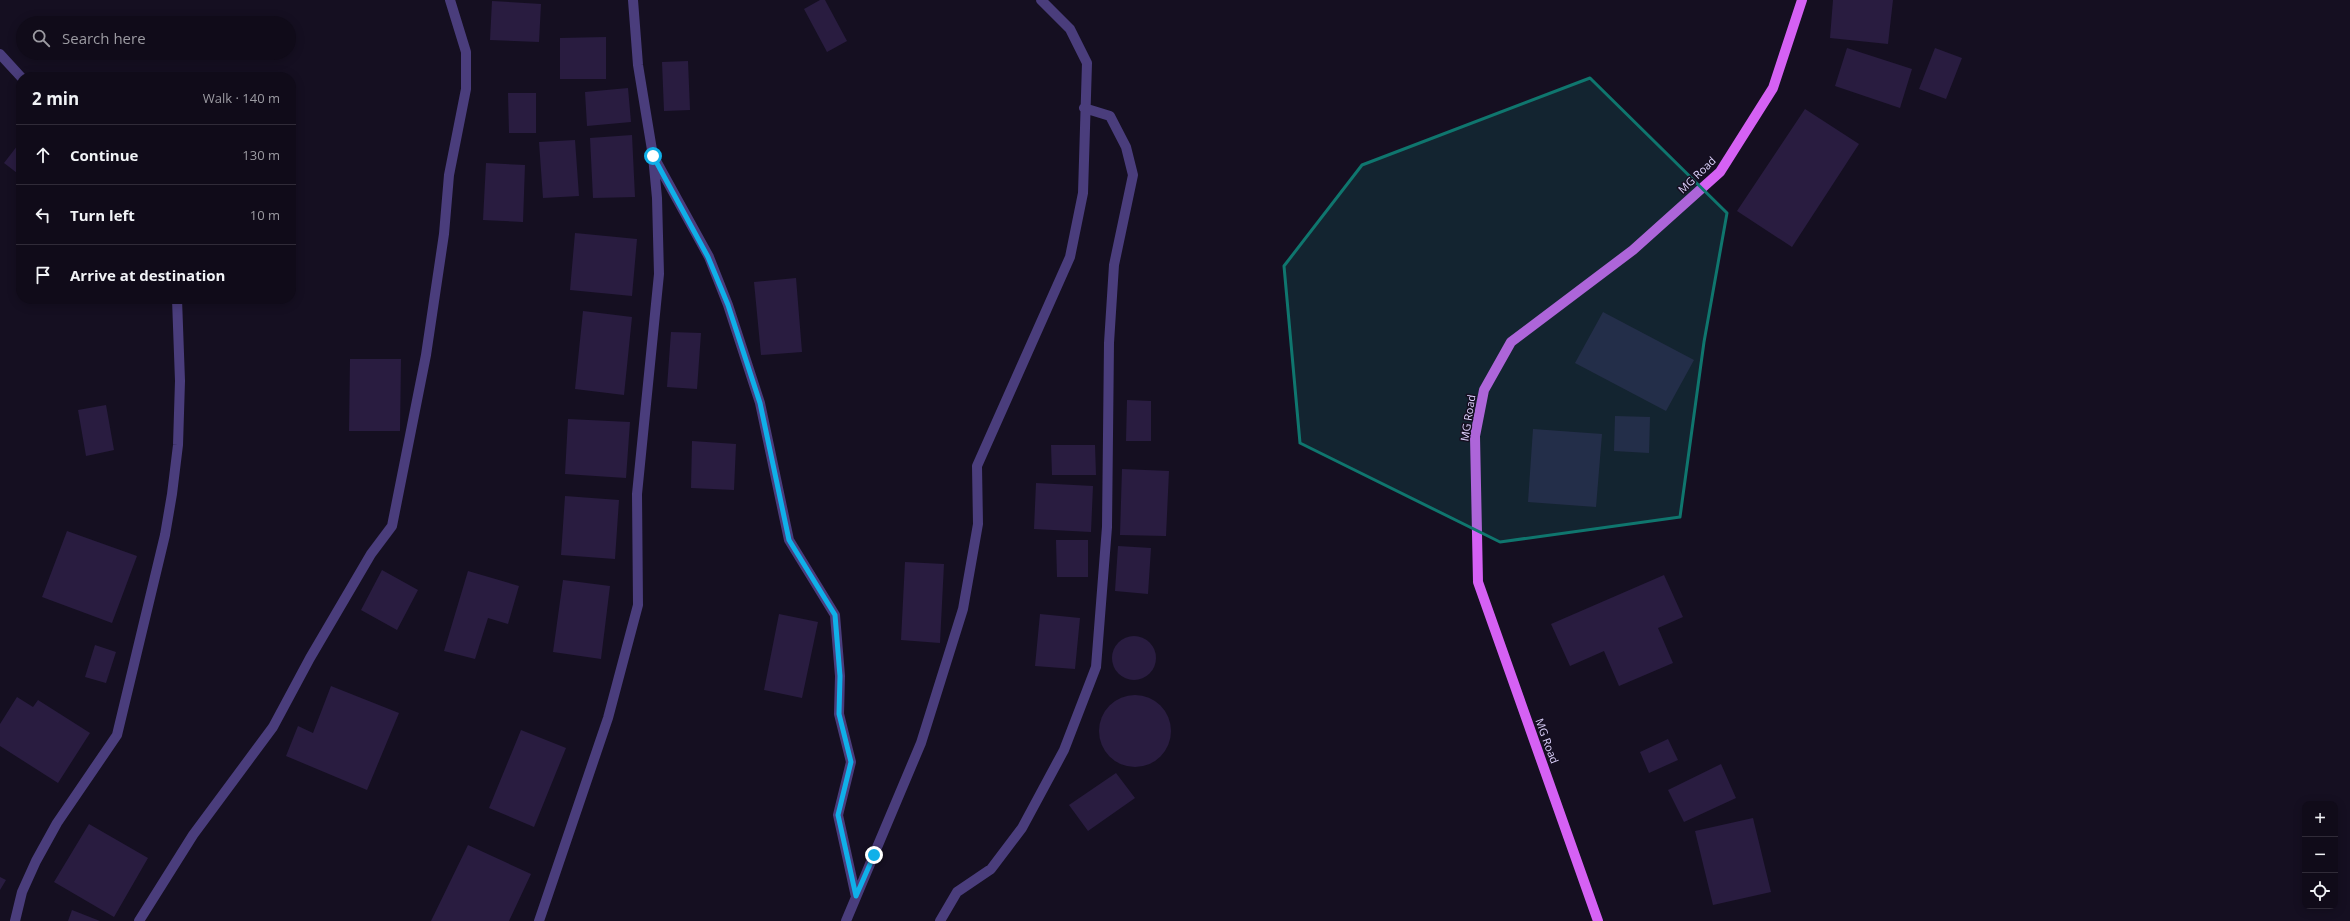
<!DOCTYPE html>
<meta charset="utf-8">
<style>
:root{--surface:#100b19;--page:#1e1926;--text:#f1f3f6;--muted:#9c9ba2;--line:#302b38}
body{margin:0;font-family:"Open Sans",sans-serif;background:var(--page);color:var(--text)}
.controls{position:absolute;right:12px;bottom:12px;display:grid;overflow:hidden;border-radius:8px;box-shadow:0 2px 10px #0003}
.controls button{width:36px;height:36px;display:grid;place-items:center;padding:0;border:0;border-bottom:1px solid var(--line);background:var(--surface);color:var(--text);font:20px sans-serif}
.stop{position:absolute;width:12px;height:12px;margin:-9px;border:3px solid #10b0e9;border-radius:50%;background:#fff}
.stop.end{background:#10b0e9;border-color:#fff;box-shadow:0 1px 4px #0008}
.list{margin:0;padding:0;list-style:none}
h2{display:flex;justify-content:space-between;align-items:center;height:52px;margin:0;padding:0 16px;font-size:17px}
h2 small{font-size:13px;font-weight:400;color:var(--muted)}
.list li{display:grid;grid-template-columns:26px 1fr auto;gap:12px;align-items:center;box-sizing:border-box;height:60px;padding:0 16px;border-top:1px solid var(--line)}
.list b{display:block;font-size:15px;white-space:nowrap}
.list em{font-size:13px;font-style:normal;color:var(--muted)}
.icon{flex:none;width:22px;height:22px;fill:none;stroke:currentColor;stroke-width:2;stroke-linecap:round;stroke-linejoin:round}
.map{position:relative;flex:none;width:2350px;height:921px;overflow:hidden}
.search{position:absolute;background:var(--surface);box-shadow:0 2px 10px #0003;left:16px;top:16px;width:280px;height:44px;display:flex;align-items:center;gap:10px;box-sizing:border-box;padding:0 14px;border-radius:22px;color:var(--muted);font-size:15px}
.panel{position:absolute;background:var(--surface);box-shadow:0 2px 10px #0003;left:16px;top:72px;width:280px;height:232px;border-radius:16px}
.map>svg:first-child{display:block}
</style>
<div class="map">
<svg width="2350" height="921" viewBox="0 0 2350 921">
<rect width="100%" height="100%" fill="#150f21"/>
<path fill="#291c40" d="M820,0H825L847,41L827,52L804,9Z
M1833,0H1893L1888,44L1830,38Z
M492,1L541,4L539,42L490,40Z
M606,37V79H560V38Z
M1847,48L1912,69L1900,108L1835,86Z
M1935,48L1962,58L1946,99L1919,89Z
M688,61L690,110L664,111L662,62Z
M628,88L631,122L587,126L585,92Z
M508,93H536V133H509Z
M1805,109L1859,144L1792,247L1737,211Z
M632,135L635,197L593,198L590,138Z
M575,140L579,196L543,198L539,142Z
M21,141V176L4,163Z
M486,163L525,165L523,222L483,220Z
M575,233L637,239L632,296L570,290Z
M796,278L802,352L761,355L754,282Z
M583,311L632,317L624,395L575,389Z
M1603,312L1694,360L1666,411L1575,363Z
M671,332L701,333L697,389L667,387Z
M350,359H401L400,431H349Z
M1127,400L1151,401V441H1126Z
M106,405L114,450L86,456L78,410Z
M1615,416L1650,417L1649,453L1614,451Z
M568,419L630,422L626,478L565,474Z
M1533,429L1602,434L1596,507L1528,502Z
M692,441L736,444L734,490L691,488Z
M1051,445H1095L1096,475H1052Z
M1122,469L1169,471L1166,536L1120,535Z
M1036,483L1093,486L1091,532L1034,529Z
M565,496L619,500L615,559L561,555Z
M67,531L137,556L112,623L42,597Z
M1056,540H1088V577H1057Z
M1118,546L1151,548L1148,594L1115,591Z
M905,562L944,564L940,643L901,640Z
M382,570L418,590L397,630L361,610Z
M468,571L519,586L508,624L488,618L475,659L444,651Z
M1664,575L1683,617L1658,628L1673,663L1619,686L1604,651L1570,666L1551,624Z
M563,580L610,586L601,659L553,652Z
M779,614L818,622L802,698L764,690Z
M1040,614L1080,618L1075,669L1035,666Z
M1112 658a22 22 0 1 1 44 0a22 22 0 1 1-44 0Z
M95,645L116,652L106,683L85,677Z
M331,686L399,713L367,790L286,756L298,726L313,733Z
M1099 731a36 36 0 1 1 72 0a36 36 0 1 1-72 0Z
M17,697L33,707L38,700L90,733L58,783L0,746V724Z
M521,730L566,748L534,827L489,808Z
M1668,739L1678,760L1649,773L1640,752Z
M1721,764L1736,798L1684,822L1668,790Z
M1116,773L1135,798L1088,831L1069,805Z
M1753,818L1771,892L1713,905L1695,831Z
M89,824L148,858L114,917L54,882Z
M468,845L531,874L509,921H431Z
M0,877L6,880L0,890Z
M72,910L100,921H68Z"/>
<g fill="none" stroke-linecap="round" stroke-linejoin="round">
<path stroke="#4a3d7c" stroke-width="10" d="M0,54L21,77
M655,159L709,257L728,305L760,403L789,540L835,615L840,676L839,714L851,762L838,815L856,897
M15,921L22,892L36,861L57,823L117,735L165,535L172,494L178,445L180,381L177,299
M139,921L193,835L273,727L310,658L371,554L392,526L426,355L444,234L449,175L466,89V52L450,0
M539,921L608,718L638,605L637,494L659,274L657,198L653,156L638,65L633,0
M846,921L921,743L963,609L978,524L977,466L1070,257L1083,193L1087,63L1070,29L1041,0
M940,921L957,892L991,869L1022,828L1064,750L1096,667L1107,527L1109,343L1114,265L1133,175L1126,147L1110,116L1084,108"/>
<path stroke="#d561f4" stroke-width="10" d="M1598,921L1478,582L1475,436L1484,390L1511,342L1633,250L1720,172L1773,88L1802,0"/>
</g>
<g fill="none" stroke-linecap="round" stroke-linejoin="round">
<path stroke="#10b0e9" stroke-width="5" d="M653,156L708,257L728,305L760,403L789,540L835,615L840,676L839,714L851,762L838,815L856,896L874,855"/>
</g>
<path fill="#0f766e" fill-opacity="0.2" stroke="#0f766e" stroke-width="3" stroke-linejoin="round" d="M1590,78L1727,213L1704,342L1680,517L1500,542L1300,443L1284,266L1362,165Z"/>
<g text-anchor="middle" stroke-width="3" stroke-linejoin="round" paint-order="stroke">
<g font-size="11" fill="#ddd2fc" stroke="#150f21">
<text transform="translate(1697 175) rotate(-44)" y="4">MG Road</text>
<text transform="translate(1468 418) rotate(-81)" y="4">MG Road</text>
<text transform="translate(1547 741) rotate(70)" y="4">MG Road</text>
</g>
</g>
</svg>
<div class="controls">
<button>+</button>
<button>−</button>
<button><svg class="icon" aria-label="locate" viewBox="0 0 24 24"><circle cx="12" cy="12" r="6"/><path d="M12 2v4M12 18v4M2 12h4M18 12h4"/></svg></button>
</div>
<div class="stop" style="left:653px;top:156px"></div>
<div class="stop end" style="left:874px;top:855px"></div>
<div class="search"><svg class="icon" aria-label="search" viewBox="0 0 24 24"><circle cx="10" cy="10" r="6"/><path d="M15 15l6 6"/></svg>Search here</div>
<section class="panel">
<h2>2 min<small>Walk · 140 m</small></h2>
<ul class="list">
<li><svg class="icon" aria-label="ahead" viewBox="0 0 24 24"><path d="M12 20V5M6 11l6-6 6 6"/></svg><div><b>Continue</b></div><em>130 m</em></li>
<li><svg class="icon" aria-label="left" viewBox="0 0 24 24"><path d="M17 20v-9H6M10 6l-5 5 5 5"/></svg><div><b>Turn left</b></div><em>10 m</em></li>
<li><svg class="icon" aria-label="arrive" viewBox="0 0 24 24"><path d="M6 21V4h12l-3 4 3 4H6"/></svg><div><b>Arrive at destination</b></div></li>
</ul>
</section>
</div>
